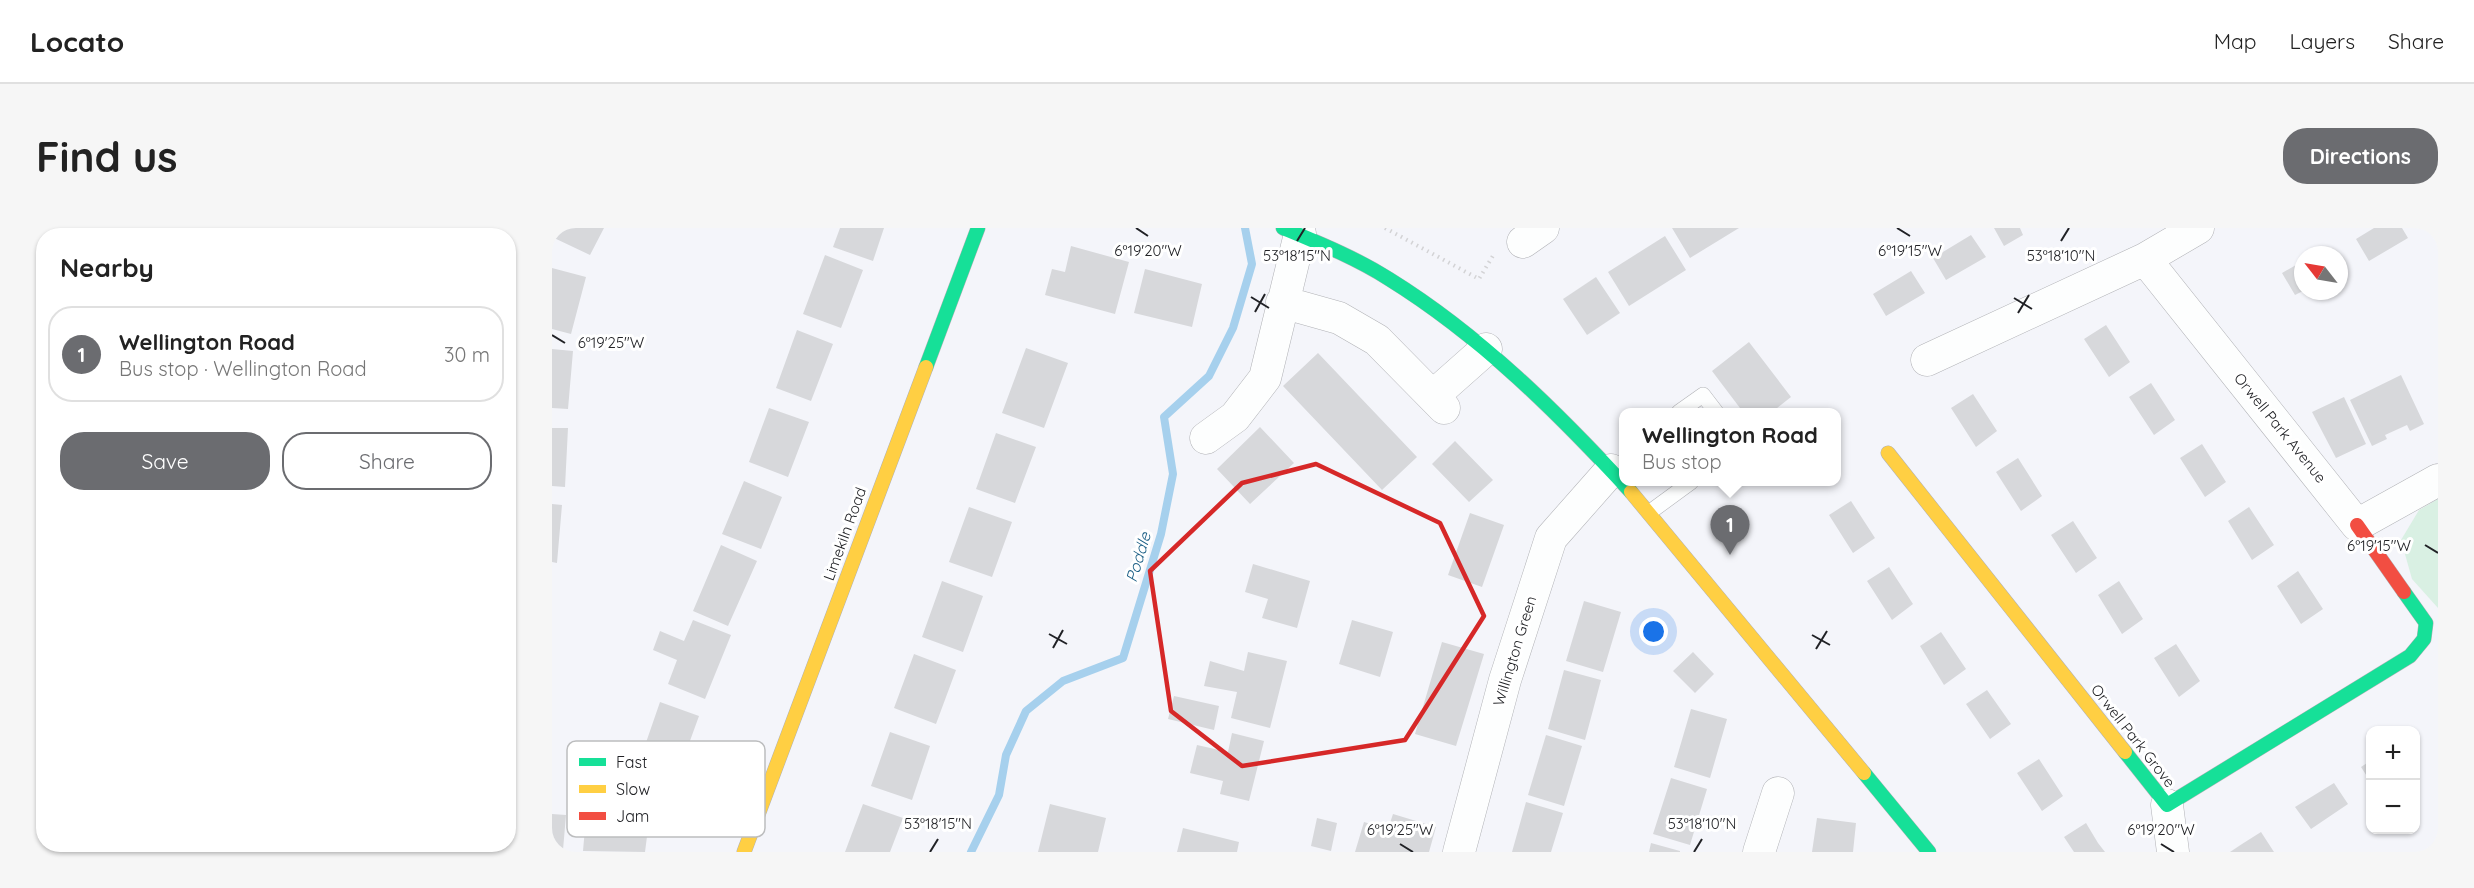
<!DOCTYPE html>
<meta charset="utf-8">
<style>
:root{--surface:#fff;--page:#f6f6f6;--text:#222;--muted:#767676;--line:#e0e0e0;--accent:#6b6c70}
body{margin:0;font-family:Quicksand,sans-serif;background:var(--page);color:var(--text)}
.controls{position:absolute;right:18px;bottom:18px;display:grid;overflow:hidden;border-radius:12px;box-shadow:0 2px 4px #0004}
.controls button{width:54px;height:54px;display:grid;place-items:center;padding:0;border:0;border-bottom:2px solid var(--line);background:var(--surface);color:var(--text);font:30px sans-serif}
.compass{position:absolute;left:1742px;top:18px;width:54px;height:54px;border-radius:50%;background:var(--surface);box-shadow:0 2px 4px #0004;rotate:301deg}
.you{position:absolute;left:1102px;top:404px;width:21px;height:21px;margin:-15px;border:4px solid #fff;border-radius:50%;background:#1a73e8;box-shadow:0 0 0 9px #1a73e833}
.badge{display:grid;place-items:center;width:39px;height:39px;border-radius:50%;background:var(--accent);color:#fff;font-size:20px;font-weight:700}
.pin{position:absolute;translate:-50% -50px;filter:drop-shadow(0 2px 3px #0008)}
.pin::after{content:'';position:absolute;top:32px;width:21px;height:18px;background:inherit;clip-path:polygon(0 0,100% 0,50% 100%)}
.popup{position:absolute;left:1067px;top:180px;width:222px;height:78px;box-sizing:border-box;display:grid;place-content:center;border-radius:12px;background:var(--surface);filter:drop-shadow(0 2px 4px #0005);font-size:20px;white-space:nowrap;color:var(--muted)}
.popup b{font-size:22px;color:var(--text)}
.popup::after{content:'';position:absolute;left:50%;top:100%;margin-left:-12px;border:12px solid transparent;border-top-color:var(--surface)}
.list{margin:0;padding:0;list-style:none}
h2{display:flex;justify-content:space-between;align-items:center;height:78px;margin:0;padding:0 24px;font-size:26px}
h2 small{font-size:20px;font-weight:400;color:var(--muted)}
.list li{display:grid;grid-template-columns:39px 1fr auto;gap:18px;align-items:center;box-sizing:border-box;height:96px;margin:0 12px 12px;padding:0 12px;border:2px solid var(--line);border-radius:24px}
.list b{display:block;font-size:22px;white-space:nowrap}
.list p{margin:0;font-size:20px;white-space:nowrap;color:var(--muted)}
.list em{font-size:20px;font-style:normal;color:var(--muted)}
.actions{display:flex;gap:12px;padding:18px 24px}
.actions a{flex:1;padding:14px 0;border:2px solid var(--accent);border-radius:24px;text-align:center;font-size:21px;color:var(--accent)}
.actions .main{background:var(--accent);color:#fff}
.map{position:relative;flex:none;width:1886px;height:624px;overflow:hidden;border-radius:24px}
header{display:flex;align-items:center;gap:36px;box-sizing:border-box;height:84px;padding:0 30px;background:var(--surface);border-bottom:2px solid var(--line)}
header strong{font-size:28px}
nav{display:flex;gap:33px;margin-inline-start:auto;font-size:21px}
.intro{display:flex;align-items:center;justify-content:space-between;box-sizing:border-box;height:144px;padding:0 36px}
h1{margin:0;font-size:42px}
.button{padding:15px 27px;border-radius:24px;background:var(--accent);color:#fff;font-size:21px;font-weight:700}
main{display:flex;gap:36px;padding:0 36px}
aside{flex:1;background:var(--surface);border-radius:24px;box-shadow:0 2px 4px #0004}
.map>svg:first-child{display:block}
</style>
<header>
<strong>Locato</strong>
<nav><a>Map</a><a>Layers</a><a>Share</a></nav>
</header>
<div class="intro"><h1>Find us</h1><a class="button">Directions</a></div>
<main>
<aside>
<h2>Nearby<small></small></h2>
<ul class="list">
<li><span class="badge">1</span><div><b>Wellington Road</b><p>Bus stop · Wellington Road</p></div><em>30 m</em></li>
</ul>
<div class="actions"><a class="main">Save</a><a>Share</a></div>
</aside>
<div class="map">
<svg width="1886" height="624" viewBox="0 0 1886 624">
<rect width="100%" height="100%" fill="#f4f5fa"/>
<path fill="#d9f0e3" d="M1886,271V380L1860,351L1849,312L1867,282Z"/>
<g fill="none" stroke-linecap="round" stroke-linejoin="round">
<path stroke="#a6d0ed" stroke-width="8" d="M419,624L447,567L454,527L474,483L511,453L571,430L609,306L621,246L612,189L657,148L681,100L700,36L693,0"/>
</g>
<path fill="#d7d8db" d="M3,0H52L38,27L0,9Z
M288,0H332L321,33L281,19Z
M1120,0H1187L1138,30Z
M1442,0H1468L1471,7L1452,18Z
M1822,0H1850L1856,10L1817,33L1804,11Z
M1419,7L1434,29L1394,52L1381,30Z
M1113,8L1134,42L1077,78L1056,44Z
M519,18L577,34L563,86L493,67L500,41L513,44Z
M273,27L311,42L289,100L251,86Z
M1751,33V63L1743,67L1730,45Z
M0,40L34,49L19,106L0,101Z
M593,41L650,56L640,99L582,85Z
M1359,43L1373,65L1334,88L1321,66Z
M1044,49L1068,85L1035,107L1011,71Z
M1554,97L1578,134L1557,149L1532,111Z
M245,102L281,116L259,173L224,160Z
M1197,114L1239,169L1220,184H1191L1160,143Z
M474,120L516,135L492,200L450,185Z
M0,121L21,123L16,181L0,180Z
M766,125L865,229L830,262L731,158Z
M1849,147L1872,196L1858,203L1855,197L1833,207L1835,211L1820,218L1798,172Z
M1599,155L1623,192L1602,207L1577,169Z
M1421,166L1445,203L1424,219L1399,180Z
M1792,169L1814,216L1784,230L1760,184Z
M217,180L257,194L236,249L197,234Z
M708,199L742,235L698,276L665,241Z
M0,200H16L13,259L0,258Z
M444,205L484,219L463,275L424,261Z
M903,213L941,252L917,274L880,236Z
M1650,216L1674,254L1653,269L1628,230Z
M1466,230L1490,268L1469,283L1444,244Z
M192,253L230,269L209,321L170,306Z
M1299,273L1323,310L1301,325L1277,287Z
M0,276L10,277L5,335L0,334Z
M417,279L460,294L440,349L397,334Z
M1697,279L1722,317L1700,332L1676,293Z
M918,285L952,297L930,359L896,347Z
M1521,293L1545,330L1524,345L1499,307Z
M169,317L205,333L176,398L141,383Z
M701,336L758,353L745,400L710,390L716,371L693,364Z
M1337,339L1361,376L1340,392L1315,353Z
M1746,343L1771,381L1749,396L1725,358Z
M390,353L431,368L411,424L370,409Z
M1567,353L1591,391L1570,406L1546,367Z
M1032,373L1069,384L1051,444L1014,433Z
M141,392L179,407L153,471L116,456L125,432L101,422L108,403L132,413Z
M800,392L841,404L828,449L787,436Z
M1389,404L1414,441L1392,457L1368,418Z
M890,414L932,426L904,518L863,506Z
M1624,416L1648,453L1627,469L1602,430Z
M696,424L735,433L718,500L679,490L685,464L652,458L658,433L692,443Z
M1141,424L1162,446L1143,465L1121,443Z
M362,426L404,442L384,496L342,480Z
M1012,442L1049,452L1033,512L996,501Z
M1435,462L1459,496L1438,511L1414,476Z
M622,468L667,478L662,502L616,491Z
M108,474L147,488L127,543L89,529Z
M1139,481L1175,491L1158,550L1122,539Z
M338,504L378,518L360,572L319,558Z
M680,505L712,513L697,573L668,566L671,553L638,545L645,517L676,524Z
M994,507L1030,518L1012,578L976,567Z
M1487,531L1511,568L1490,583L1465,545Z
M1818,533V553L1809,539Z
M1119,550L1155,561L1138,617L1101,606Z
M1782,555L1796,576L1759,601L1743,579Z
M974,574L1011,585L999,624H960Z
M311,576L351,590L338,624H293Z
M498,576L554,590L546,624H486Z
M0,586L14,587L11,622L0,621Z
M841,586L884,599L877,624H803L812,594L836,601Z
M34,588L97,593L93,624L31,623Z
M765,590L785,595L779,623L759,618Z
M1265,590L1304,595L1301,624H1260Z
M1534,595L1546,615L1553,624H1522L1512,609Z
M631,600L687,614L685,624H625Z
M1709,604L1722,624H1678L1690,616Z
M1099,615L1128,623V624H1097Z"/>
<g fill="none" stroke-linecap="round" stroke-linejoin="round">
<g stroke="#b1b2b6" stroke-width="16">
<path id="lane" d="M1127,184L1151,167L1164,184
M1098,284L1139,254"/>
</g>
<g stroke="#b1b2b6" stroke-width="33">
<path id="street" d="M971,14L991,0
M1593,31L1805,297L1886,252
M730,74L787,90L825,112L892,180
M1375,132L1593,31L1646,0
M881,168L934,121
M654,210L683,189L713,150L748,6
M1615,577L1621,624
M907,624L953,452L999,310L1059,242
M1207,624L1226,565"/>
</g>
<g stroke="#b1b2b6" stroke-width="15">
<path id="fast" d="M731,0C767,15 804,30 837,51C929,108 1006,185 1079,264
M374,139L426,0
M1573,524L1615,577L1858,428L1872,411L1874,395L1852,364
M1312,545L1377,624"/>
</g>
<g stroke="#b1b2b6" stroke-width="15">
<path id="slow" d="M1336,225L1573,524
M1079,264L1312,545
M192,624L374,139"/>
</g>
<g stroke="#b1b2b6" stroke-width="15">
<path id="jam" d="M1805,297L1852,364"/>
</g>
<path stroke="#d3d3d5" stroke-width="4" stroke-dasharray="1.5 4.5" stroke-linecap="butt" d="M833,0L927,51L942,26"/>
<use href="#lane" stroke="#fdfefe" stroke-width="15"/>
<use href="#street" stroke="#fdfefe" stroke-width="32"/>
<use href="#fast" stroke="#16e098" stroke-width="14"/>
<use href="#slow" stroke="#ffcf43" stroke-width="14"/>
<use href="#jam" stroke="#f24e42" stroke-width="14"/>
</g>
<path fill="none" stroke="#d62828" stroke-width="4.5" stroke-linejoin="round" d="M764,236L888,295L932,388L853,512L690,538L619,483L598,343L690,255Z"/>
<path fill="none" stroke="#212226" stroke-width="2" d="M584,0L596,8M1345,0L1358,8M745,13L753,0M1509,13L1517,0M699,69L717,80M1462,70L1480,81M703,84L713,66M1466,85L1477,67M0,107L13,115M1873,317L1886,325M497,406L515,416M1260,407L1278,417M501,420L511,402M1264,421L1275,403M848,616L861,624M1609,616L1622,624M378,624L386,611M1142,624L1150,611"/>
<g text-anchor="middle" stroke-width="6" stroke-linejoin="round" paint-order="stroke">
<g font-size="15" fill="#212226" stroke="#fff">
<text transform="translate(1728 200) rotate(51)" y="5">Orwell Park Avenue</text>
<text transform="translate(293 306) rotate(-70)" y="5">Limekiln Road</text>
<text transform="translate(963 423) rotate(-73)" y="5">Willington Green</text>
<text transform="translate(1581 508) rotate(52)" y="5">Orwell Park Grove</text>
</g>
<g font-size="16" font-style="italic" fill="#195d84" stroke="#fff">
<text transform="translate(586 329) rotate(-73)" y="6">Poddle</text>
</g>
</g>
<rect x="15" y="513" width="198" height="96" rx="9" fill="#fff" stroke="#bcbdbe" stroke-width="1.5"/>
<rect x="27" y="530" width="27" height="8" fill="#16e098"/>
<rect x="27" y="557" width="27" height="8" fill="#ffcf43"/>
<rect x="27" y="584" width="27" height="8" fill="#f24e42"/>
<g font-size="16" fill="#212226">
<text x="64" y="540">Fast</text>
<text x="64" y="567">Slow</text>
<text x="64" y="594">Jam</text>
</g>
<g font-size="15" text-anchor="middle" fill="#212226" stroke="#fff" stroke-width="6" stroke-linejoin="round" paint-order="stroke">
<text x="596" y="28">6°19'20"W</text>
<text x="1358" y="28">6°19'15"W</text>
<text x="1509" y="33">53°18'10"N</text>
<text x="745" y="33">53°18'15"N</text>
<text x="59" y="120">6°19'25"W</text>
<text x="1827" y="323">6°19'15"W</text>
<text x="386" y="601">53°18'15"N</text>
<text x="1150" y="601">53°18'10"N</text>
<text x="848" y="607">6°19'25"W</text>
<text x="1609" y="607">6°19'20"W</text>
</g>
</svg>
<div class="controls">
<button>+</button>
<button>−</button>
</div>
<svg class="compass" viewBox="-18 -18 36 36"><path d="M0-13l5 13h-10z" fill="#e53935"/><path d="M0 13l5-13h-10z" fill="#767676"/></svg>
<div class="you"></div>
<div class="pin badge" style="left:1178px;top:327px">1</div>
<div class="popup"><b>Wellington Road</b>Bus stop</div>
</div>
</main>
